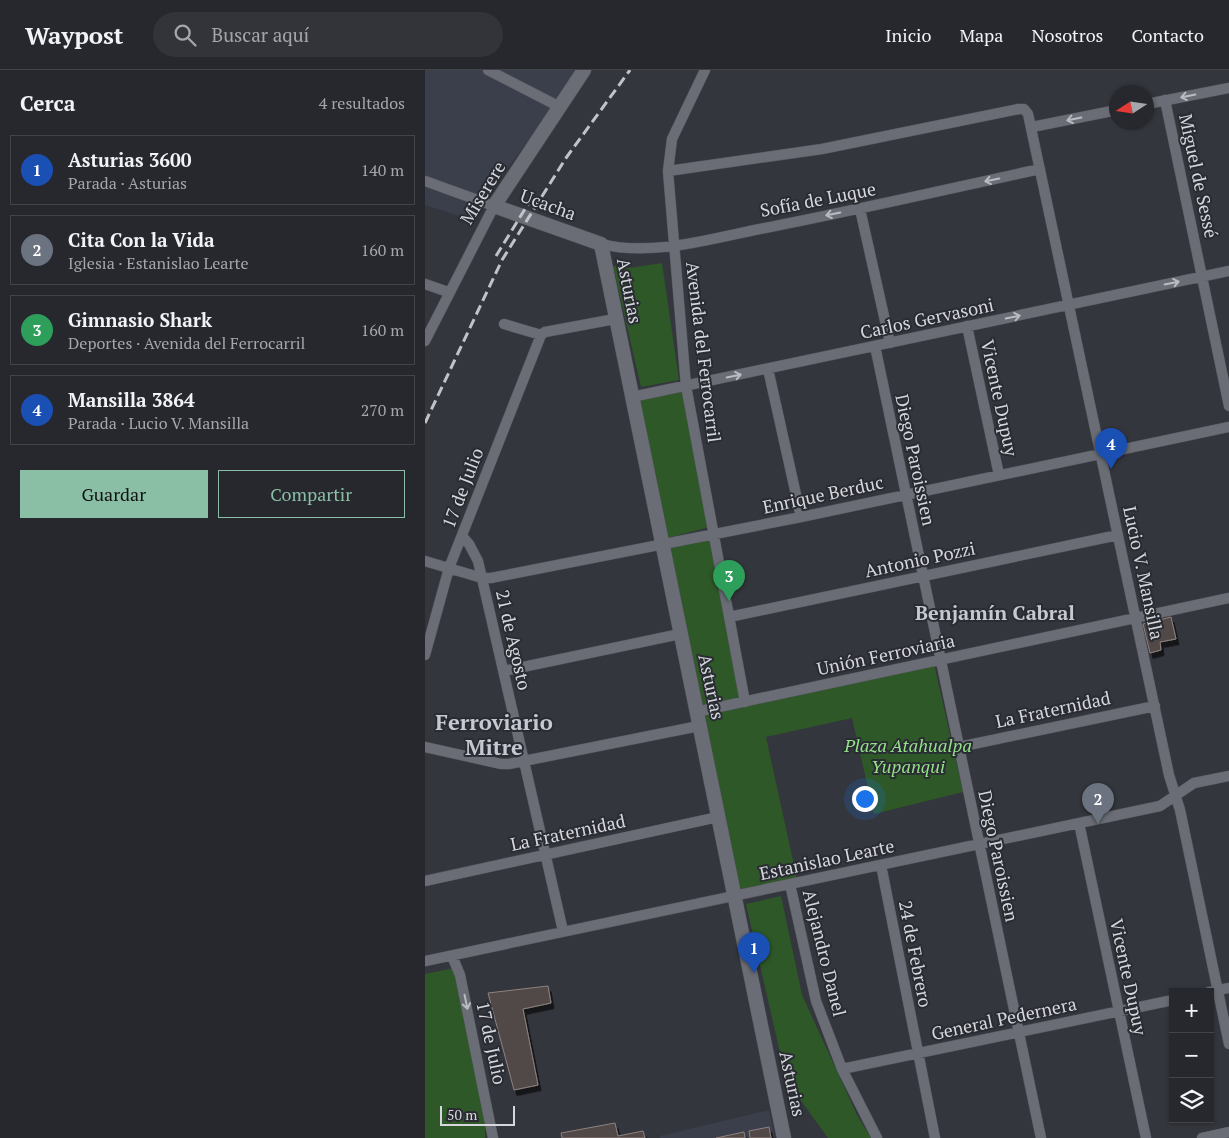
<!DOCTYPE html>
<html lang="es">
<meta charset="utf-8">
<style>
:root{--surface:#27282e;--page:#33343a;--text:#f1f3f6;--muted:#a4a6aa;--line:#43444a;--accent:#8abfa5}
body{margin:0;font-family:"PT Serif",serif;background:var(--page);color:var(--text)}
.controls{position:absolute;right:15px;bottom:15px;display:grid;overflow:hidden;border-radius:0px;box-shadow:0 1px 4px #0004}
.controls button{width:45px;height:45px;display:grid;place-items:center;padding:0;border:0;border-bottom:1px solid var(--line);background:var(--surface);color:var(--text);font:25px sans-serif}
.compass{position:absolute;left:684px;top:15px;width:45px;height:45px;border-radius:50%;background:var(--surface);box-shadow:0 1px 4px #0004;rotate:258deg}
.scale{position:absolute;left:15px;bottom:12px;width:75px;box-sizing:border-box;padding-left:5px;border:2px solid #d6d7dc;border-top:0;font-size:14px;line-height:18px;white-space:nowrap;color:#d6d7dc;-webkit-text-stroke:4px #2a2c33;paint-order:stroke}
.you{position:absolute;left:439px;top:728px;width:18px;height:18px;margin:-12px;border:4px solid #fff;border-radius:50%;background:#1a73e8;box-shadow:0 0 0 8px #1a73e833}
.badge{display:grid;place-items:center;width:32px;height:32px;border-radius:50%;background:var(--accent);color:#fff;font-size:16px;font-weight:700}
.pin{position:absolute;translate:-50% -41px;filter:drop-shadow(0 1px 2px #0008)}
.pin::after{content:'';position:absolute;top:26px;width:18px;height:15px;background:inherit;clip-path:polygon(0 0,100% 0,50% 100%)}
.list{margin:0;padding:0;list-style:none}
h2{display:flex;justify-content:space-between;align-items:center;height:65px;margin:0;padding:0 20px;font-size:21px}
h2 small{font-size:16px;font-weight:400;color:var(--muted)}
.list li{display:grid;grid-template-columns:32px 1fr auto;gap:15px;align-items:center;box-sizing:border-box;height:70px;margin:0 10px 10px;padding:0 10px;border:1px solid var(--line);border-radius:0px}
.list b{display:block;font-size:19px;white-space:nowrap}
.list p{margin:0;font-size:16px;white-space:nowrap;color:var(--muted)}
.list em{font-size:16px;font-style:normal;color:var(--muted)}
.actions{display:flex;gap:10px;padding:15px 20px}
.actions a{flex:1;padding:11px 0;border:1px solid var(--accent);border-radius:0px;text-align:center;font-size:18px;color:var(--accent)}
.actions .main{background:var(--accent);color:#111}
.icon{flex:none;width:28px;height:28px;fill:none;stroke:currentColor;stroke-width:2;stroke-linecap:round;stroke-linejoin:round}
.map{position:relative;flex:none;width:804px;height:1068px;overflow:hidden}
header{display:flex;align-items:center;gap:30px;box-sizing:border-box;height:70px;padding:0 25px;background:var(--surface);border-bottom:1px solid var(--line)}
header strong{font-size:24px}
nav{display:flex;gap:28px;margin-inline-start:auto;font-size:18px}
.search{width:350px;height:45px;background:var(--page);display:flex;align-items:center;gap:12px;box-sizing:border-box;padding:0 18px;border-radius:28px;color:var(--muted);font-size:19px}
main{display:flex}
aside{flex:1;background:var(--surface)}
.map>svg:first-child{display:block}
</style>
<header>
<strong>Waypost</strong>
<div class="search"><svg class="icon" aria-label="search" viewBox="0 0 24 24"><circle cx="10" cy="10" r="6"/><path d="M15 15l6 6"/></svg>Buscar aquí</div>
<nav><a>Inicio</a><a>Mapa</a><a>Nosotros</a><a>Contacto</a></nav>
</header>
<main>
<aside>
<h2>Cerca<small>4 resultados</small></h2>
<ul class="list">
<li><span class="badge" style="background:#1a4fb4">1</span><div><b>Asturias 3600</b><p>Parada · Asturias</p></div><em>140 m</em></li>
<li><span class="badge" style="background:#6b7280">2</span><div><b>Cita Con la Vida</b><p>Iglesia · Estanislao Learte</p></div><em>160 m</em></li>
<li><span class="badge" style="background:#2e9e5b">3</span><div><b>Gimnasio Shark</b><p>Deportes · Avenida del Ferrocarril</p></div><em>160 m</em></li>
<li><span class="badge" style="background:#1a4fb4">4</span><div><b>Mansilla 3864</b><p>Parada · Lucio V. Mansilla</p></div><em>270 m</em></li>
</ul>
<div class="actions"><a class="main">Guardar</a><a>Compartir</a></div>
</aside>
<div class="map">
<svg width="804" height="1068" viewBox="0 0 804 1068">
<defs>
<filter id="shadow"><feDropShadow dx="3" dy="5.5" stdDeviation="0" flood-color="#0009"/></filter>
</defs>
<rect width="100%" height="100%" fill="#34363d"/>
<path fill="#3b3f4c" d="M0,0H157L44,149L0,135Z
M344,1040L350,1068H235V1066Z"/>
<path fill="#2e5827" d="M237,193L254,310L216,317L188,196L205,198Z
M259,320L284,457L239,469L211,330Z
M287,469L317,630L274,638L241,479Z
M509,594L538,722L449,744L427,648L341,667L372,809L311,823L274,643Z
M356,826L377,925L432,1045L446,1068H403L369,1021L364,1022L321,834Z
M30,898L60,1047V1068H0V904Z"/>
<path fill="#514846" stroke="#8e8381" filter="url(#shadow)" d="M746,547L751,569L735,572L736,580L725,583L718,554Z
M123,916L126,933L98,939L113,1015L89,1020L63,923Z
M190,1053L193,1066L218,1061L220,1068H137L136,1063Z
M344,1057L346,1068H325L324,1061Z
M319,1062L320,1068H291Z"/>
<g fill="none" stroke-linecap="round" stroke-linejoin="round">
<g stroke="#54555b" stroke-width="11">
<path id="street" d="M63,0L135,37
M280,0L247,69L243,101L261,316L320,632
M740,30L804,336
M722,34L804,18
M607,57L692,40
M243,101L397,79L594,39H599L603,44L744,705L755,740L804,974
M0,111L69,136L0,271
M435,139L465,273
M176,174C229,187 287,168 340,158C432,140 523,119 615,99
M0,214L23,222
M79,254L116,265L120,262L190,249
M542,256L574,405
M450,276L616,1068
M343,299L376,447
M207,327L804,201
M37,466L44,474L53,491L138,861
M0,491L57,508H66L376,447L804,357
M304,547L693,465
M0,585L24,498L116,265
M79,601L255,564
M271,642L804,528
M0,677L76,694H84L274,656
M534,677L730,636
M654,753L721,1068
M456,795L510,1068
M0,811L293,747
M365,814L391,931L417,999L452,1068
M27,886L35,905L68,1068
M0,891L735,736L769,713L804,706
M784,922L804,918
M417,999L748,930
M777,1068L804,1062"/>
</g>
<g stroke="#54555b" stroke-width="15">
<path id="secondary" d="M159,0L69,136L176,174L359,1068"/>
</g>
<use href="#street" stroke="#6a6d75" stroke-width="10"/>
<use href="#secondary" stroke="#6a6d75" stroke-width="14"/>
<path stroke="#c2c3c9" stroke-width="3" stroke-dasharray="10 5" stroke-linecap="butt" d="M71,186L108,126
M0,353L77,190L141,88L205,0"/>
</g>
<defs><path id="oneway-shaft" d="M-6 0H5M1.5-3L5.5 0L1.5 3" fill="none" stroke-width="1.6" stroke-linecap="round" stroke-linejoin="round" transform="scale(1.25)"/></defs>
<g stroke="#bbbcc2">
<use href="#oneway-shaft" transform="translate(763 26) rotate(169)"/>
<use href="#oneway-shaft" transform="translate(649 49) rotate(169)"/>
<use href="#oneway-shaft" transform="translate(567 110) rotate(168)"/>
<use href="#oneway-shaft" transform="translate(408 144) rotate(169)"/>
<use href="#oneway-shaft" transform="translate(747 213) rotate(-12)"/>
<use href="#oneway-shaft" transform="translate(588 247) rotate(-11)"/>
<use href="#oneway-shaft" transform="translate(309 306) rotate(-12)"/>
<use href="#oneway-shaft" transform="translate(41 932) rotate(78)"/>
</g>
<g text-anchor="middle" stroke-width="4" stroke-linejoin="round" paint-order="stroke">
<g font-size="18" fill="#d6d7dc" stroke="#2a2c33">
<text transform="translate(773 106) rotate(78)" y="6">Miguel de Sessé</text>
<text transform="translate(58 123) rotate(-59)" y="6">Miserere</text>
<text transform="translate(393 130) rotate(-11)" y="6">Sofía de Luque</text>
<text transform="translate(123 135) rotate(20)" y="6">Ucacha</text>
<text transform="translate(204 221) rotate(79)" y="6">Asturias</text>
<text transform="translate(502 249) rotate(-12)" y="6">Carlos Gervasoni</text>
<text transform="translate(278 282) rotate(83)" y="6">Avenida del Ferrocarril</text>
<text transform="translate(574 328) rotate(78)" y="6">Vicente Dupuy</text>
<text transform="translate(490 390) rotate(78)" y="6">Diego Paroissien</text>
<text transform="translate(38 418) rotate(-69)" y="6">17 de Julio</text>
<text transform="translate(398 425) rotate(-12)" y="6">Enrique Berduc</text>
<text transform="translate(495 490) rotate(-12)" y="6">Antonio Pozzi</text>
<text transform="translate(718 503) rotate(78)" y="6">Lucio V. Mansilla</text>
<text transform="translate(88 570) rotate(77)" y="6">21 de Agosto</text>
<text transform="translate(461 585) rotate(-12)" y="6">Unión Ferroviaria</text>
<text transform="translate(286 617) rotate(78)" y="6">Asturias</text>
<text transform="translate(628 640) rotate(-12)" y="6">La Fraternidad</text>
<text transform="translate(143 763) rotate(-12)" y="6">La Fraternidad</text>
<text transform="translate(573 786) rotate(78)" y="6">Diego Paroissien</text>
<text transform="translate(402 790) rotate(-12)" y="6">Estanislao Learte</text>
<text transform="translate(399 883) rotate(76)" y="6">Alejandro Danel</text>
<text transform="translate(490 884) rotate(79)" y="6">24 de Febrero</text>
<text transform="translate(703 907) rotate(78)" y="6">Vicente Dupuy</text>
<text transform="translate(579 949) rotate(-12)" y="6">General Pedernera</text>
<text transform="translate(66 973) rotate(78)" y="6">17 de Julio</text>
<text transform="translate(367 1014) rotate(78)" y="6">Asturias</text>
</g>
<g font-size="18" font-style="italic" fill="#94e188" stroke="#2a2c33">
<text x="483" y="682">Plaza Atahualpa<tspan x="483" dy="21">Yupanqui</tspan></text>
</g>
<g font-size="20" font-weight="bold" fill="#c6c8d2" stroke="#2a2c33">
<text x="570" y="550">Benjamín Cabral</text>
</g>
<g font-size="22" font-weight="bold" fill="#c6c8d2" stroke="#2a2c33">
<text x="69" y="660">Ferroviario<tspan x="69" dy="25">Mitre</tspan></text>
</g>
</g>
</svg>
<div class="controls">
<button>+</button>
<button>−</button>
<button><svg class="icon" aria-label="layers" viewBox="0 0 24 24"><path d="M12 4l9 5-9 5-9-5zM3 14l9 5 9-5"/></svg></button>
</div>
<svg class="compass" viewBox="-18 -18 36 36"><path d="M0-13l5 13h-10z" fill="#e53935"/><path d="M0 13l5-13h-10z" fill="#a4a6aa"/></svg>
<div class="scale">50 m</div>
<div class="you"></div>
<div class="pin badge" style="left:329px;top:903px;background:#1a4fb4">1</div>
<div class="pin badge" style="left:673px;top:754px;background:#6b7280">2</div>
<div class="pin badge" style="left:304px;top:531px;background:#2e9e5b">3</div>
<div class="pin badge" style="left:686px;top:399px;background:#1a4fb4">4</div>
</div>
</main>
